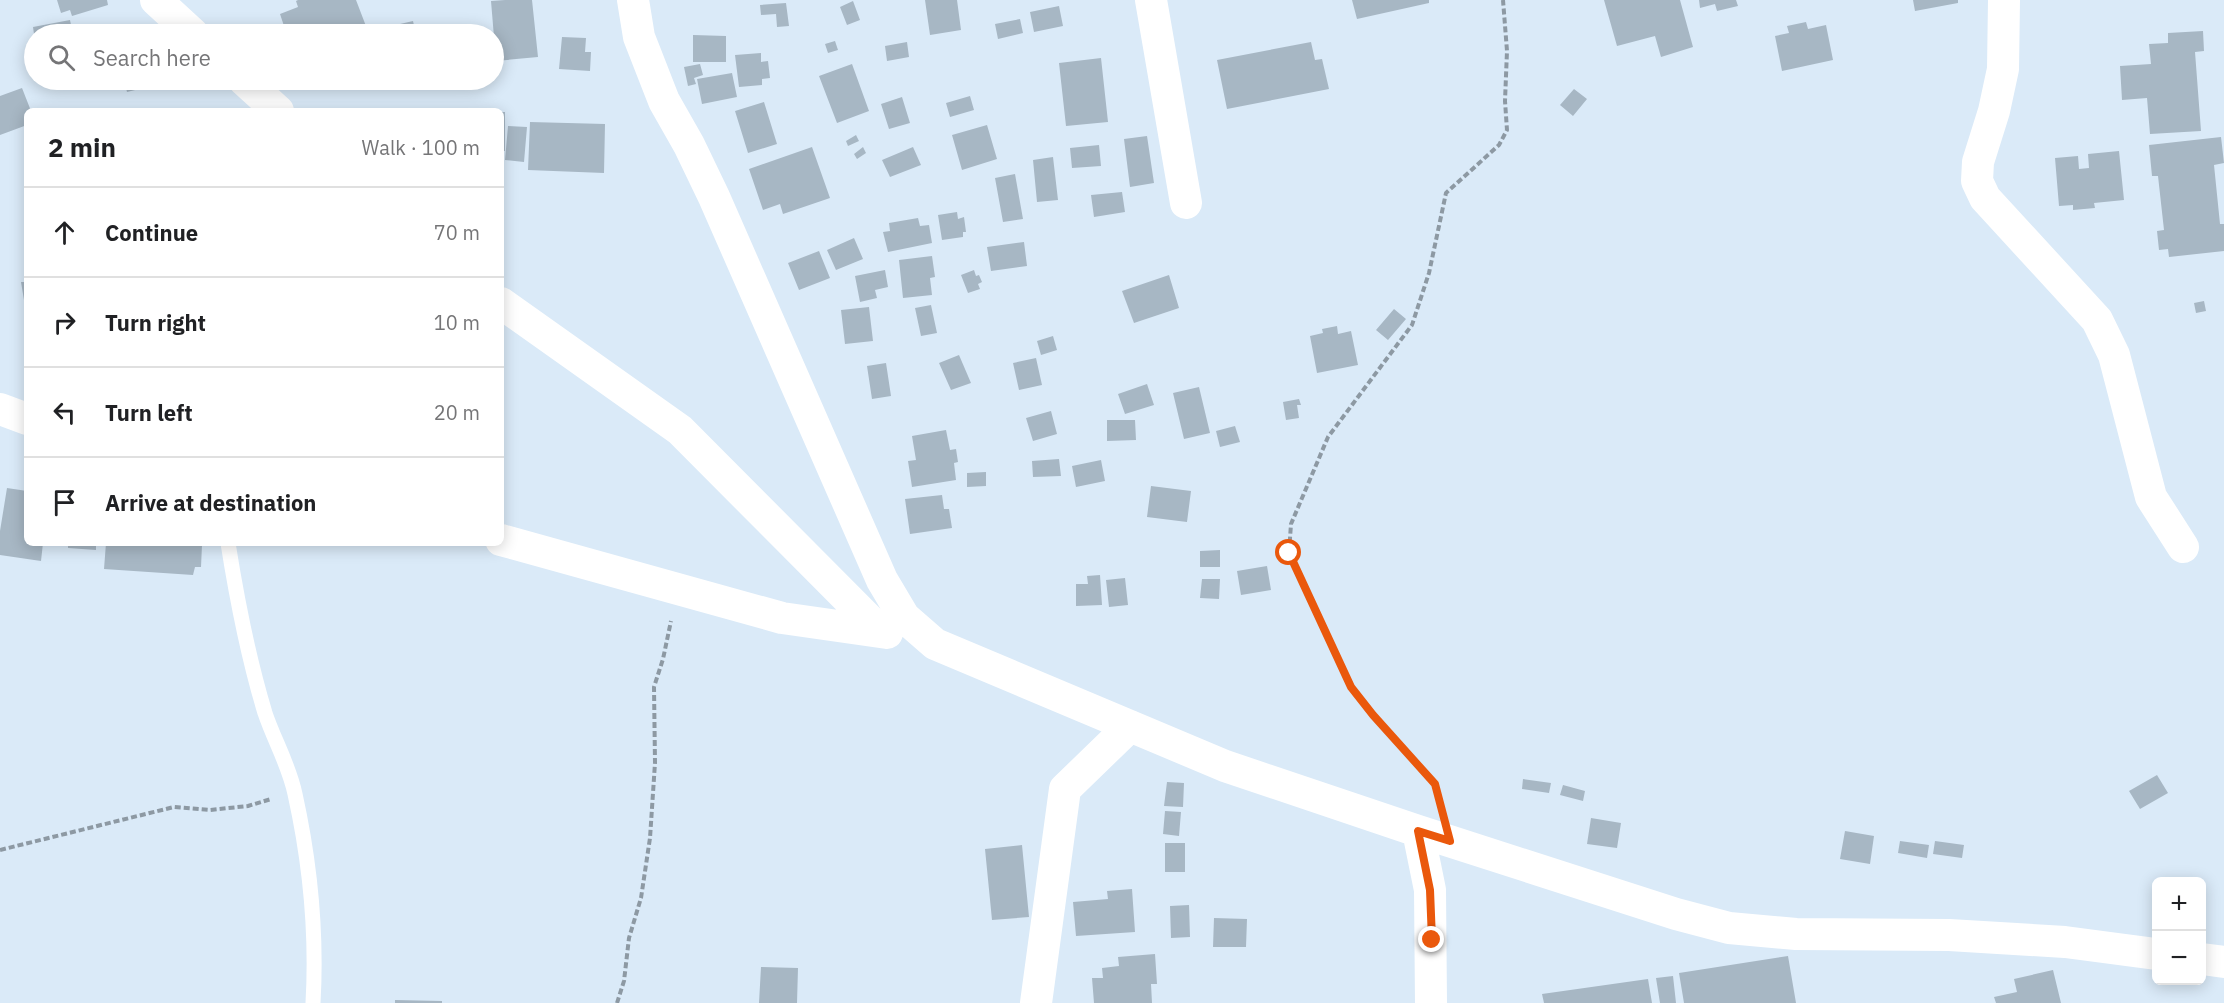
<!DOCTYPE html>
<meta charset="utf-8">
<style>
:root{--surface:#fff;--page:#f2f2f2;--text:#202124;--muted:#757577;--line:#e0e0e0}
body{margin:0;font-family:"IBM Plex Sans",sans-serif;background:var(--page);color:var(--text)}
.controls{position:absolute;right:18px;bottom:18px;display:grid;overflow:hidden;border-radius:9px;box-shadow:0 3px 15px #0003}
.controls button{width:54px;height:54px;display:grid;place-items:center;padding:0;border:0;border-bottom:2px solid var(--line);background:var(--surface);color:var(--text);font:30px sans-serif}
.stop{position:absolute;width:18px;height:18px;margin:-14px;border:4px solid #ea580c;border-radius:50%;background:#fff}
.stop.end{background:#ea580c;border-color:#fff;box-shadow:0 2px 6px #0008}
.list{margin:0;padding:0;list-style:none}
h2{display:flex;justify-content:space-between;align-items:center;height:78px;margin:0;padding:0 24px;font-size:26px}
h2 small{font-size:20px;font-weight:400;color:var(--muted)}
.list li{display:grid;grid-template-columns:39px 1fr auto;gap:18px;align-items:center;box-sizing:border-box;height:90px;padding:0 24px;border-top:2px solid var(--line)}
.list b{display:block;font-size:22px;white-space:nowrap}
.list em{font-size:20px;font-style:normal;color:var(--muted)}
.icon{flex:none;width:33px;height:33px;fill:none;stroke:currentColor;stroke-width:2;stroke-linecap:round;stroke-linejoin:round}
.map{position:relative;flex:none;width:2224px;height:1003px;overflow:hidden}
.search{position:absolute;background:var(--surface);box-shadow:0 3px 15px #0003;left:24px;top:24px;width:480px;height:66px;display:flex;align-items:center;gap:15px;box-sizing:border-box;padding:0 21px;border-radius:33px;color:var(--muted);font-size:22px}
.panel{position:absolute;background:var(--surface);box-shadow:0 3px 15px #0003;left:24px;top:108px;width:480px;height:438px;border-radius:9px}
.map>svg:first-child{display:block}
</style>
<div class="map">
<svg width="2224" height="1003" viewBox="0 0 2224 1003">
<rect width="100%" height="100%" fill="#daeaf8"/>
<path fill="#a7b7c4" d="M57,0H107L108,5L72,16L70,10L61,13Z
M298,0H356L369,34H279L286,32L280,14L298,7L296,1Z
M505,0H532L538,57L496,61L491,1Z
M925,0H957L961,30L930,35Z
M1352,0H1429V3L1357,19Z
M1604,0H1680L1693,47L1661,57L1655,36L1617,46Z
M1699,0H1736L1738,6L1717,11L1715,4L1700,8Z
M1913,0H1958V3L1915,11Z
M853,1L860,20L847,25L840,7Z
M786,3L789,26L777,27L776,14L761,15L760,5Z
M1059,6L1063,26L1034,32L1030,12Z
M1020,19L1023,33L998,39L995,24Z
M70,20L73,34H34L33,27Z
M413,21L416,34H403L400,24Z
M1806,22L1808,29L1826,25L1833,60L1782,71L1775,36L1789,33L1787,26Z
M2203,31L2204,51L2195,52L2201,131L2150,134L2147,98L2122,100L2120,66L2151,64L2149,44L2168,43V33Z
M693,35L726,36V62H693Z
M562,37L586,38L585,52H591L590,71L559,69Z
M835,41L838,50L828,53L825,44Z
M907,42L909,57L887,61L885,46Z
M1311,42L1315,60L1322,59L1329,89L1227,109L1217,60Z
M761,53V62L768,61L770,78L762,79V85L739,87L735,55Z
M1101,58L1108,122L1066,126L1059,63Z
M700,64L703,75L694,78L696,84L688,86L684,67Z
M852,64L869,111L837,123L819,76Z
M732,73L737,97L702,104L697,79Z
M124,80H176L127,92Z
M22,88L31,111H27V125L0,135V96Z
M1574,89L1587,99L1573,116L1560,105Z
M970,96L974,110L950,117L946,103Z
M902,97L910,123L889,129L881,104Z
M764,102L777,144L748,153L735,111Z
M501,112H505V151H501Z
M530,122L605,124L604,173L528,170Z
M987,125L997,159L962,170L952,135Z
M508,126L527,127L524,162L505,160Z
M856,135L859,141L848,146L846,141Z
M1147,136L1154,183L1130,187L1124,139Z
M2221,137L2224,163L2214,165L2220,224H2224V251L2169,257L2168,249L2159,250L2157,231L2164,230L2158,176H2152L2149,145Z
M1099,145L1101,166L1072,168L1070,148Z
M812,147L830,198L783,214L780,204L763,210L749,169Z
M863,147L866,153L857,159L854,154Z
M913,147L921,165L890,177L882,160Z
M2119,151L2124,200L2094,203L2095,208L2073,210V205L2059,206L2055,158L2078,156L2079,169L2089,168L2088,154Z
M1053,157L1058,200L1037,202L1033,160Z
M1015,174L1023,219L1003,222L995,178Z
M1122,192L1125,212L1094,217L1091,195Z
M957,212L958,219L964,217L966,232H963V237L942,240L938,215Z
M918,218L920,226L929,225L932,243L888,252L883,232L890,231L889,223Z
M854,238L863,259L836,270L827,250Z
M1024,242L1027,266L991,271L987,247Z
M819,251L830,278L799,290L788,263Z
M932,256L935,277L930,278L932,295L903,298L899,260Z
M885,270L888,287L875,290L877,298L860,302L855,276Z
M974,270L976,276L979,275L982,282L978,284L980,289L968,293L961,275Z
M1169,275L1179,308L1134,323L1122,291Z
M21,282H27V312H26Z
M2204,301L2206,311L2196,313L2194,303Z
M931,305L937,333L921,336L915,308Z
M869,307L873,341L845,344L841,310Z
M1394,309L1406,319L1388,340L1376,330Z
M1337,326L1338,334L1351,331L1358,365L1317,373L1310,336L1323,333L1322,329Z
M1053,336L1057,350L1041,355L1037,341Z
M959,355L971,383L951,390L939,363Z
M1036,358L1042,385L1019,390L1013,363Z
M886,363L891,396L872,399L867,366Z
M1147,384L1154,405L1125,414L1118,394Z
M1199,387L1210,433L1184,439L1173,393Z
M1299,399L1301,405H1297L1299,418L1286,420L1283,402Z
M1051,411L1057,434L1033,441L1026,418Z
M1107,420H1135L1136,440L1107,441Z
M1235,426L1240,442L1220,447L1216,431Z
M946,430L950,450L956,449L958,462L954,463L956,480L912,487L908,461L916,460L912,436Z
M1059,459L1061,476L1033,477L1032,461Z
M1101,460L1105,481L1076,487L1072,466Z
M986,472V486L967,487V473Z
M1151,486L1191,491L1187,522L1147,517Z
M7,488L27,491V543H43L41,561L0,555V531Z
M942,495L944,509H949L952,528L910,534L905,499Z
M68,543H96V550L68,548Z
M106,543H196V545H202L201,567H195L193,575L104,569Z
M1220,550V567H1200V551Z
M1267,566L1271,590L1241,595L1237,571Z
M1100,575L1102,605L1076,606V584H1088L1087,576Z
M1125,578L1128,605L1109,607L1106,580Z
M1202,579H1220L1219,599L1200,598Z
M2157,775L2168,793L2140,809L2129,791Z
M1523,779L1551,783L1549,793L1522,789Z
M1167,782L1184,783L1183,807L1164,806Z
M1563,785L1585,791L1583,801L1560,795Z
M1165,811L1181,812L1179,836L1163,834Z
M1591,818L1621,823L1617,848L1587,844Z
M1845,831L1874,836L1870,864L1840,859Z
M1900,841L1929,845L1927,858L1898,853Z
M1935,841L1964,845L1962,858L1933,854Z
M1165,843H1185V872H1165Z
M1022,845L1029,917L992,920L985,849Z
M1132,889L1135,932L1076,936L1073,902L1108,899L1107,891Z
M1189,905L1190,937L1171,938L1170,906Z
M1214,918L1247,919L1246,947H1213Z
M1155,954L1157,984H1151L1152,1003H1094L1092,978H1103L1102,968L1119,966L1118,957Z
M1788,956L1796,1003H1684L1679,973Z
M761,967L798,968L797,1003H759Z
M2053,970L2061,1003H1996L1994,997L2017,992L2014,979Z
M1673,976L1676,1003H1660L1656,978Z
M1648,979L1652,1003H1544L1542,994Z
M395,1000L442,1001V1003H395Z"/>
<g fill="none" stroke-linecap="round" stroke-linejoin="round">
<path stroke="#8d99a3" stroke-width="4" stroke-dasharray="6 3" stroke-linecap="butt" d="M1440,803L1435,784L1373,715L1351,687L1289,553L1291,524L1328,437L1412,325L1429,273L1446,193L1499,145L1507,130L1505,101L1507,51L1503,0
M0,850L174,807L210,810L248,806L271,799
M617,1003L624,981L629,938L641,898L650,838L655,763L654,687L663,659L671,621"/>
<path stroke="#fff" stroke-width="15" d="M228,543C237,600 248,657 265,713C274,740 289,765 295,794C310,862 317,933 313,1003"/>
<path stroke="#fff" stroke-width="32" d="M156,0L193,34
M633,0L639,37L664,101L689,145L714,197L882,580L904,617L935,644L1225,766L1418,831L1676,914L1729,928L1796,934L1949,935L2065,942L2156,954
M1151,0L1186,203
M2004,0L2003,69L1994,111L1978,162L1977,181L1985,198L2097,320L2114,355L2151,497L2183,547
M244,80L278,111
M501,303L680,430L881,632
M0,409L27,419
M501,540L782,618L887,633
M1418,831L1430,890L1431,1003
M2202,959L2224,962
M1036,1003L1065,789L1130,726"/>
</g>
<g fill="none" stroke-linecap="round" stroke-linejoin="round">
<path stroke="#ea580c" stroke-width="8" d="M1289,553L1351,687L1373,715L1435,784L1450,841L1418,831L1430,890L1432,940"/>
</g>
</svg>
<div class="controls">
<button>+</button>
<button>−</button>
</div>
<div class="stop" style="left:1289px;top:553px"></div>
<div class="stop end" style="left:1432px;top:940px"></div>
<div class="search"><svg class="icon" aria-label="search" viewBox="0 0 24 24"><circle cx="10" cy="10" r="6"/><path d="M15 15l6 6"/></svg>Search here</div>
<section class="panel">
<h2>2 min<small>Walk · 100 m</small></h2>
<ul class="list">
<li><svg class="icon" aria-label="ahead" viewBox="0 0 24 24"><path d="M12 20V5M6 11l6-6 6 6"/></svg><div><b>Continue</b></div><em>70 m</em></li>
<li><svg class="icon" aria-label="right" viewBox="0 0 24 24"><path d="M7 20v-9h11M14 6l5 5-5 5"/></svg><div><b>Turn right</b></div><em>10 m</em></li>
<li><svg class="icon" aria-label="left" viewBox="0 0 24 24"><path d="M17 20v-9H6M10 6l-5 5 5 5"/></svg><div><b>Turn left</b></div><em>20 m</em></li>
<li><svg class="icon" aria-label="arrive" viewBox="0 0 24 24"><path d="M6 21V4h12l-3 4 3 4H6"/></svg><div><b>Arrive at destination</b></div></li>
</ul>
</section>
</div>
